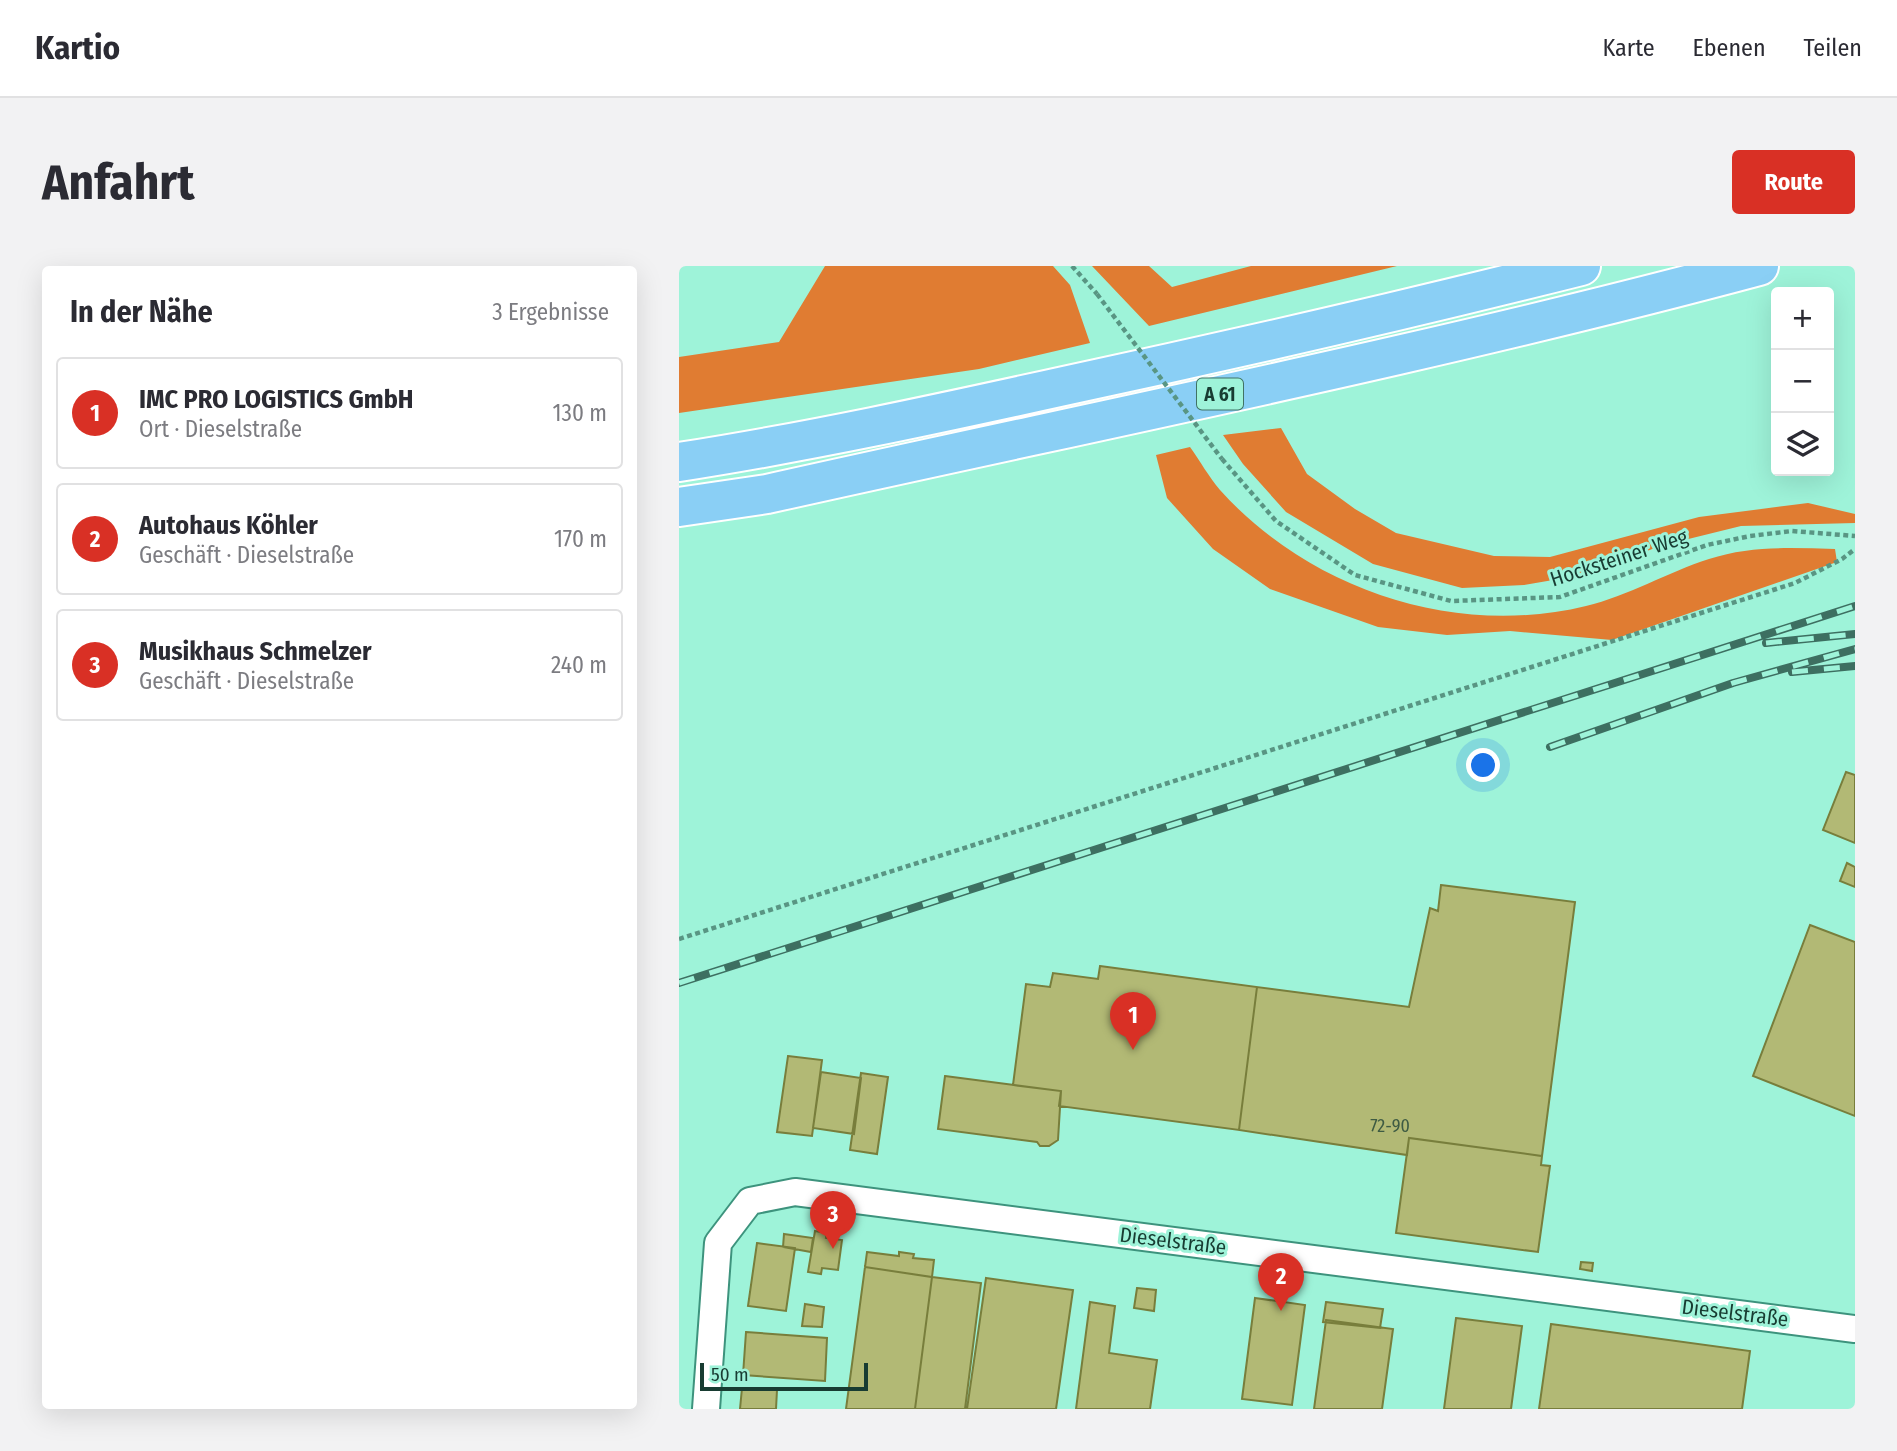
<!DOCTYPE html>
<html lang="de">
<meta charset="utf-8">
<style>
:root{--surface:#fff;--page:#f2f2f3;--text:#2b2b33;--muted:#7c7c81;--line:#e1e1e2;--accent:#d93025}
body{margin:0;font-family:"Fira Sans Condensed",sans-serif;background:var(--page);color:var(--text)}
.controls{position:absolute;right:21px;top:21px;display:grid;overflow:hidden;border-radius:7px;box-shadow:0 7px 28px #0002}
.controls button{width:63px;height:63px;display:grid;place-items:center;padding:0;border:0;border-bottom:2px solid var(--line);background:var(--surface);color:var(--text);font:35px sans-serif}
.scale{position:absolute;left:21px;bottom:18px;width:168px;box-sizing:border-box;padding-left:7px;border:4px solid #183c32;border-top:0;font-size:19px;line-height:24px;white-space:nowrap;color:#183c32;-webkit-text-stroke:5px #9ef3d9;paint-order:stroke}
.you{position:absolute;left:805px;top:500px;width:24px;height:24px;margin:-18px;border:5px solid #fff;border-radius:50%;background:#1a73e8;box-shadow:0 0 0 10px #1a73e833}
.badge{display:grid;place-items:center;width:46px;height:46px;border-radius:50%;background:var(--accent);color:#fff;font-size:23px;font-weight:700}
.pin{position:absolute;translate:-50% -58px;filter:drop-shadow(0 2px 4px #0008)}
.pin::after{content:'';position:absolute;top:37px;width:24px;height:21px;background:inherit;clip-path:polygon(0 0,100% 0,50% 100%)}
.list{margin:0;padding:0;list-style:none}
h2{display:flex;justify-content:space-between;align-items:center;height:91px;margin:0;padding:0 28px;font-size:30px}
h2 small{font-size:23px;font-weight:400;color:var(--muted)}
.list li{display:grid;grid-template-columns:46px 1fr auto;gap:21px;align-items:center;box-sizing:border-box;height:112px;margin:0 14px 14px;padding:0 14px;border:2px solid var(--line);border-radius:7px}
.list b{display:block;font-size:26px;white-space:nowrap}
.list p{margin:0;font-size:23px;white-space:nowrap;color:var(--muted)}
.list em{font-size:23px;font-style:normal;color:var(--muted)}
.icon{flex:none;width:38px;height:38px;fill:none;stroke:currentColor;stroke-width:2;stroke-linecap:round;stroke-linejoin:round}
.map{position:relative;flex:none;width:1176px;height:1143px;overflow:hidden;border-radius:7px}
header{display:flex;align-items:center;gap:42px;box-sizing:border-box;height:98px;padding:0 35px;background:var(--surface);border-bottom:2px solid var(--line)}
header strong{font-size:33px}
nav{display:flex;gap:38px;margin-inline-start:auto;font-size:24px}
.intro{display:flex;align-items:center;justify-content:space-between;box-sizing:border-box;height:168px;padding:0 42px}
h1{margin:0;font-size:49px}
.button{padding:18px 32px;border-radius:7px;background:var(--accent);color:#fff;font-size:24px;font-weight:700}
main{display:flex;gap:42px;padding:0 42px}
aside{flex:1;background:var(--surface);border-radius:7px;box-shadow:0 7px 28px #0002}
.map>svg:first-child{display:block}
</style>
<header>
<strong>Kartio</strong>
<nav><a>Karte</a><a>Ebenen</a><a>Teilen</a></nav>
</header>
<div class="intro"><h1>Anfahrt</h1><a class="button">Route</a></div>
<main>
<aside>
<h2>In der Nähe<small>3 Ergebnisse</small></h2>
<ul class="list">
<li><span class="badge">1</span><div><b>IMC PRO LOGISTICS GmbH</b><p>Ort · Dieselstraße</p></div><em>130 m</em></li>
<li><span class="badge">2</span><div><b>Autohaus Köhler</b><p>Geschäft · Dieselstraße</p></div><em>170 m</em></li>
<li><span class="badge">3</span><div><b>Musikhaus Schmelzer</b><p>Geschäft · Dieselstraße</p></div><em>240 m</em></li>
</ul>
</aside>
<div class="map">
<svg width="1176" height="1143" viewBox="0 0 1176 1143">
<rect width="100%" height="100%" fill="#9ef3d9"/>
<path fill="#e07c32" d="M146,0H374L391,19L411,77L300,103L0,147V91L100,76Z
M413,0H470L493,21L572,0H718L470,60Z
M602,162L628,208L676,243L717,267L815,290L871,291L1020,251L1129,237L1176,248V257L1062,260L981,280L909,308L845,319L783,322L694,298L607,246L564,198L544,169Z
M511,181C521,195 530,211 541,224C631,324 776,372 907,340C949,330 989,306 1030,293C1072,279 1114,282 1156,283L1158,296L933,374L831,365L768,369L699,361L591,323L534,283L488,232L477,189Z"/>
<path fill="#b2b975" stroke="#787e3c" stroke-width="2" d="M1167,506L1176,509V577L1144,564Z
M1168,597L1176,601V621L1161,615Z
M762,619L896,636L863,890L730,872L728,889L560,864L578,721L730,741L751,642L759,645Z
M1131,659L1176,676V850L1074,810Z
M421,700L578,721L560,864L380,840L382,825L334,819L347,718L371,721L374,707L419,713Z
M109,790L143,794L133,870L98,866Z
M142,806L182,812L175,868L134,862Z
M182,807L209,811L198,888L171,884Z
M266,810L382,825L379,874L370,880H361L358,876L259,863Z
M730,872L863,890L862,899L871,900L859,986L717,967Z
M136,965L148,967L147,972L163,974L159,1004L143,1002L142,1008L129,1006Z
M105,968L134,972L132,986L104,981Z
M78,977L116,982L107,1045L69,1040Z
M188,986L220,990V986L235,988L234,992L255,994L253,1011L186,1001Z
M902,996L914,997L913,1005L901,1003Z
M186,1001L253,1011L236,1143H167Z
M253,1011L302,1017L286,1143H236Z
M307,1012L394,1024L377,1143H288Z
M458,1022L477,1024L475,1045L455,1042Z
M576,1032L626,1039L613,1139L563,1133Z
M411,1036L436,1040L430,1087L478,1094L471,1143H397Z
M647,1036L704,1043L701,1062L644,1056Z
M126,1038L145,1041L143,1061L123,1060Z
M777,1052L843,1060L832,1143H765Z
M647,1054L714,1063L703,1143H635Z
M872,1058L1071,1085L1063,1143H860Z
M67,1066L148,1072L146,1115L64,1109Z
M63,1122L98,1124L97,1143H61Z"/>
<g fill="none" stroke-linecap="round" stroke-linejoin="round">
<g stroke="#3d937d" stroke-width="30">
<path id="minor" d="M27,1143L39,977L71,935L116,926L1176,1063"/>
</g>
<g stroke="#fff" stroke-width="42">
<path id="motorway" d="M0,196C129,176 258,148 385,120C558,83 731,43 902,0
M0,241L88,228C419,154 752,88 1080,0"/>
</g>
<path stroke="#599583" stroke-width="4.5" stroke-dasharray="5 3.5" stroke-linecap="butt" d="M393,0L418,28
M543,193L597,255L676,309L772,335L881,331L1028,279L1071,270L1113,265L1176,270
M0,673L1116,317L1163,293L1176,283"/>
<use href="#minor" stroke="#fff" stroke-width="26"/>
<use href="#motorway" stroke="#8acff5" stroke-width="38"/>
<g stroke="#3d6f61" stroke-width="8">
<path id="rail" d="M1087,377L1176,368
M1113,406L1176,400
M871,481L1054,417L1176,383
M0,717L1176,340"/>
</g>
<use href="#rail" stroke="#9ef3d9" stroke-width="5" stroke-dasharray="16" stroke-linecap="butt"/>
<path stroke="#599583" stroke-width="4.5" stroke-dasharray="5 3.5" stroke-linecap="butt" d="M418,28L543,193"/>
</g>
<g text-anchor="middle" stroke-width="6" stroke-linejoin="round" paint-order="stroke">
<g font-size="18" fill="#3e5b43">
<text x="711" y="866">72-90</text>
</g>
<rect fill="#9ef3d9" stroke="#407364" stroke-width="2" x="518" y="112.5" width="46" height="31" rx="5"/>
<g font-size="19" font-weight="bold" fill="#183c32">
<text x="541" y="135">A 61</text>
</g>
<g font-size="21" fill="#183c32" stroke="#9ef3d9">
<text transform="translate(940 292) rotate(-18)" y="7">Hocksteiner Weg</text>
<text transform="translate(494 975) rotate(7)" y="7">Dieselstraße</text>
<text transform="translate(1056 1047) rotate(7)" y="7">Dieselstraße</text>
</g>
</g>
</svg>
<div class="controls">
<button>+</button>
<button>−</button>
<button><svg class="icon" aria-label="layers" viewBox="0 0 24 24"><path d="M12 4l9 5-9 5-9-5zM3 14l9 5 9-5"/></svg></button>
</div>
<div class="scale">50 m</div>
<div class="you"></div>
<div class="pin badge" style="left:454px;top:784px">1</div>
<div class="pin badge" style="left:602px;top:1045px">2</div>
<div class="pin badge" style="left:154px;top:983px">3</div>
</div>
</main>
